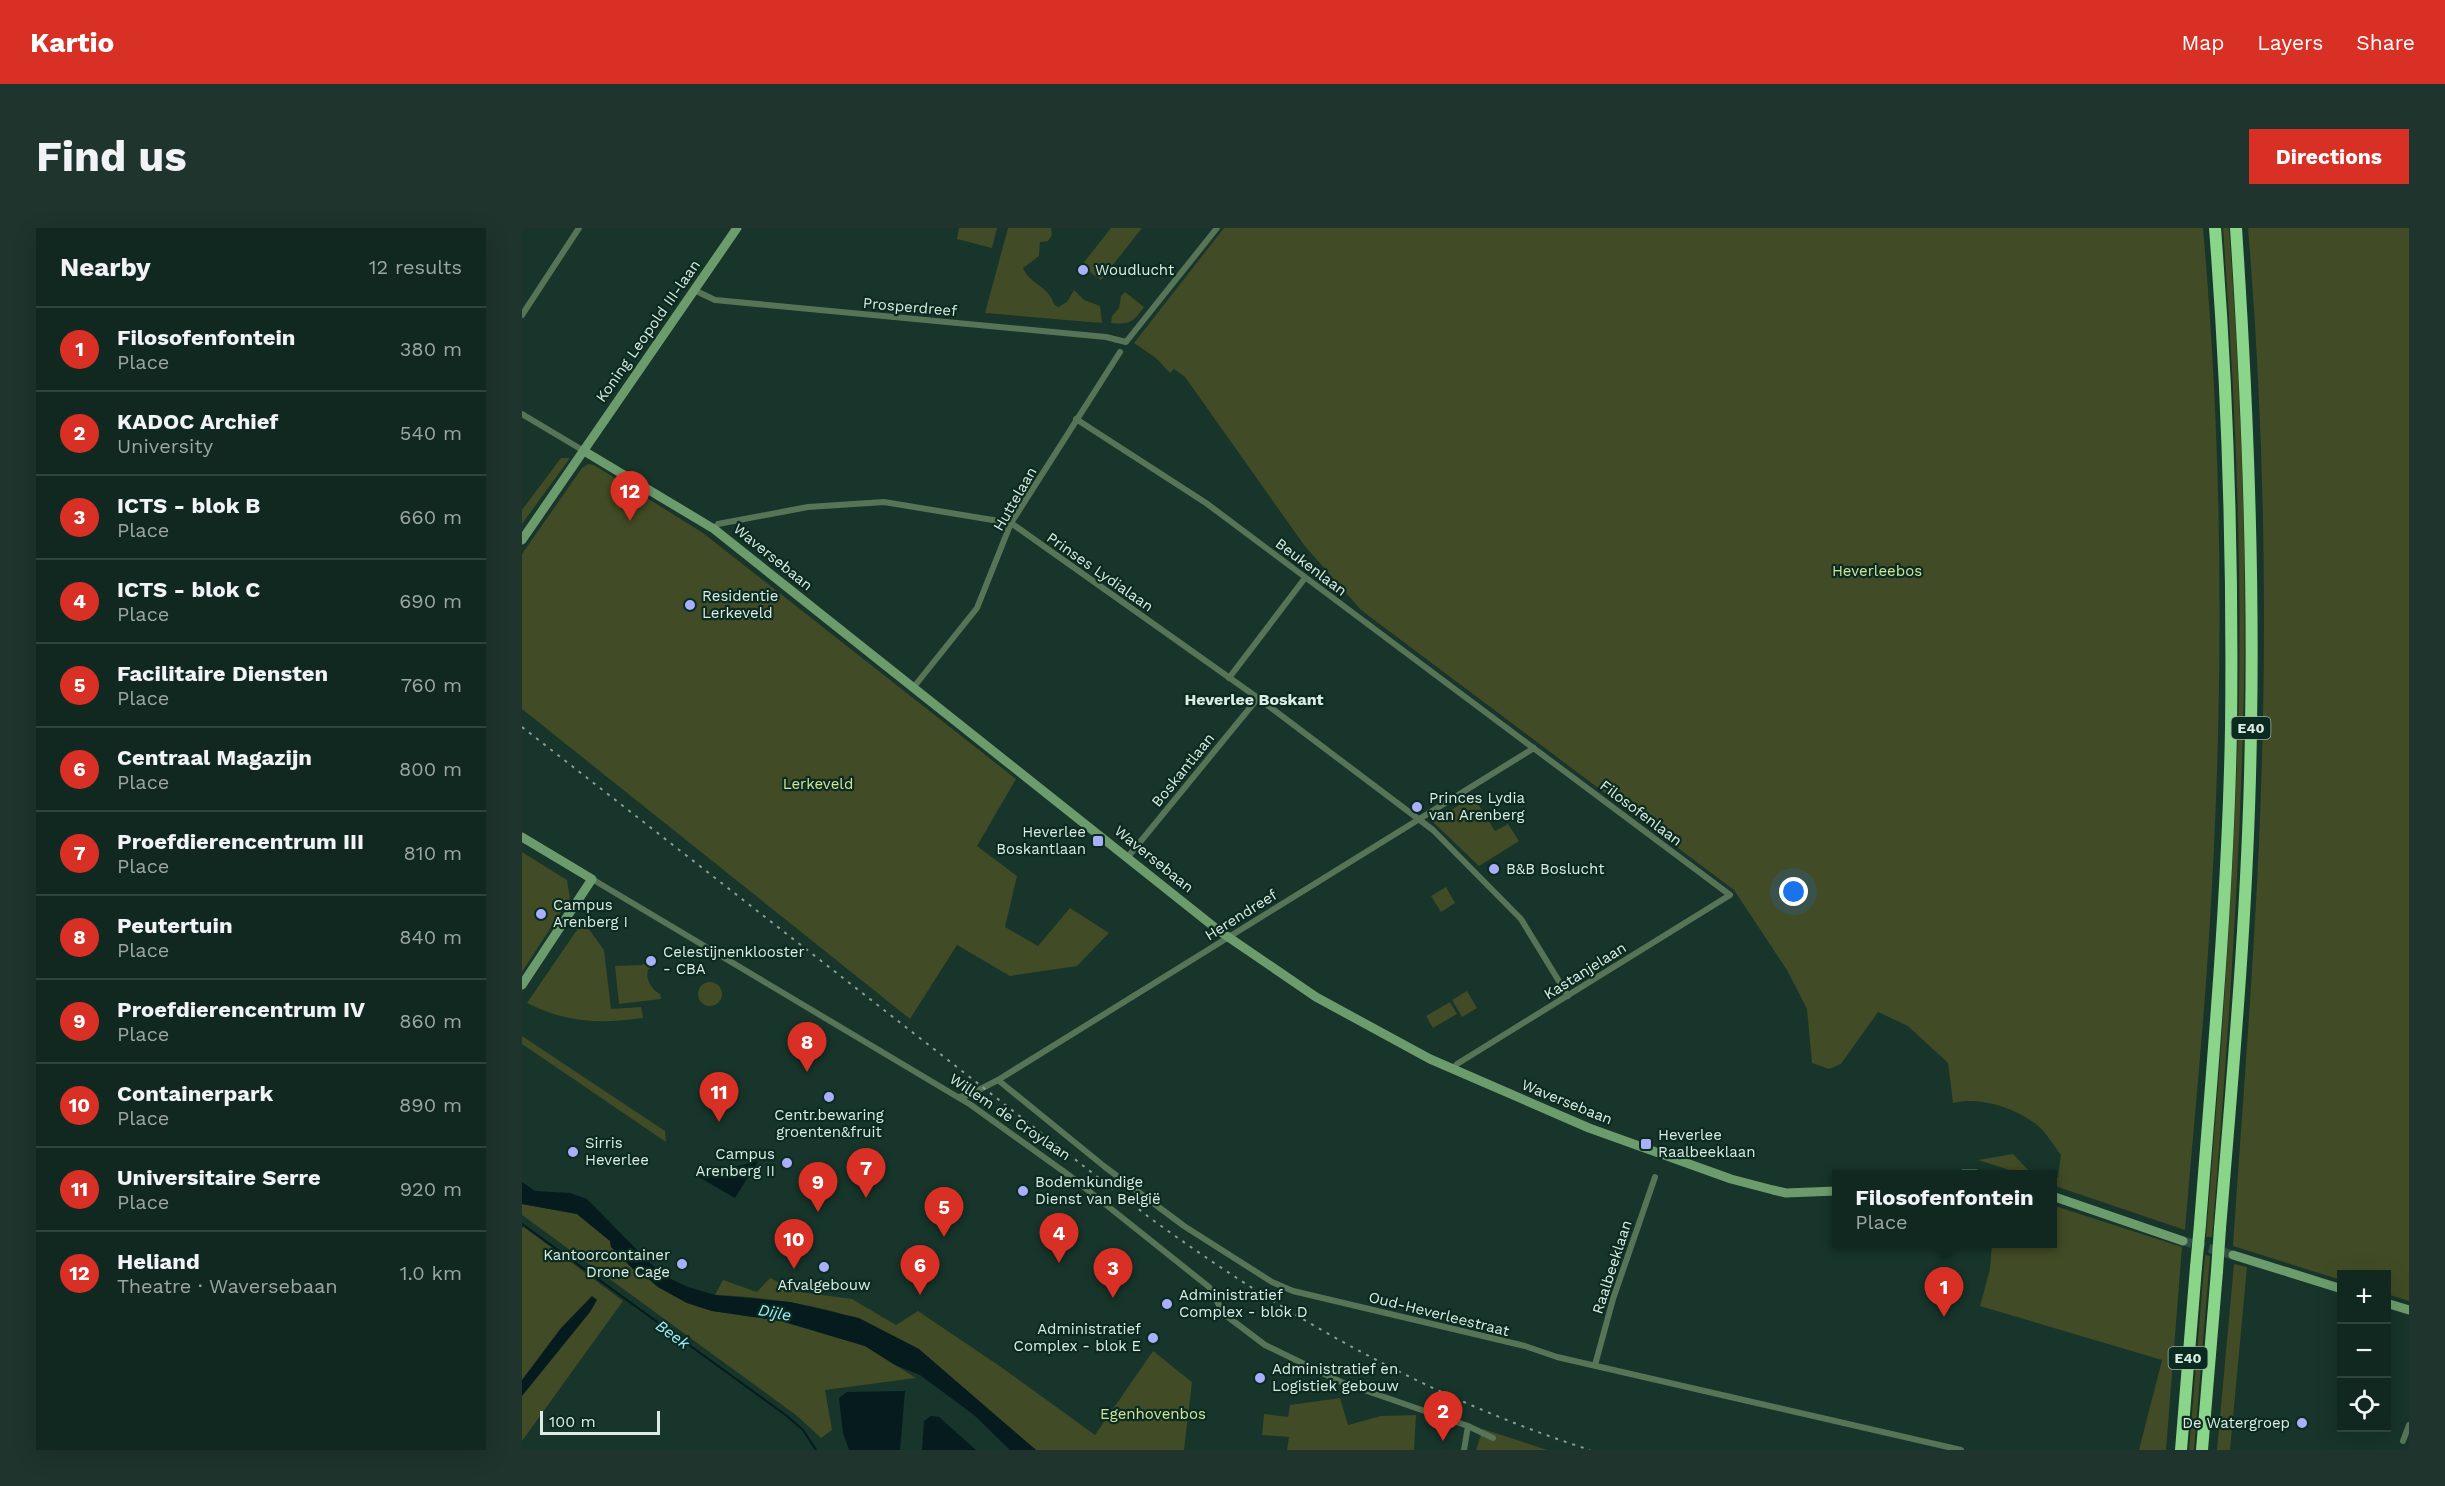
<!DOCTYPE html>
<meta charset="utf-8">
<style>
:root{--surface:#112820;--page:#1e342d;--text:#f1f3f6;--muted:#9ca6a5;--line:#30443e;--accent:#d93025}
body{margin:0;font-family:"Work Sans",sans-serif;background:var(--page);color:var(--text)}
.controls{position:absolute;right:18px;bottom:18px;display:grid;overflow:hidden;border-radius:0px;box-shadow:0 6px 24px #0002}
.controls button{width:54px;height:54px;display:grid;place-items:center;padding:0;border:0;border-bottom:2px solid var(--line);background:var(--surface);color:var(--text);font:30px sans-serif}
.scale{position:absolute;left:18px;bottom:15px;width:120px;box-sizing:border-box;padding-left:6px;border:3px solid #dbece4;border-top:0;font-size:16px;line-height:21px;white-space:nowrap;color:#dbece4;-webkit-text-stroke:4px #0c2b20;paint-order:stroke}
.you{position:absolute;left:1272px;top:664px;width:21px;height:21px;margin:-15px;border:4px solid #fff;border-radius:50%;background:#1a73e8;box-shadow:0 0 0 9px #1a73e833}
.badge{display:grid;place-items:center;width:39px;height:39px;border-radius:50%;background:var(--accent);color:#fff;font-size:20px;font-weight:700}
.pin{position:absolute;translate:-50% -50px;filter:drop-shadow(0 2px 3px #0008)}
.pin::after{content:'';position:absolute;top:32px;width:21px;height:18px;background:inherit;clip-path:polygon(0 0,100% 0,50% 100%)}
.popup{position:absolute;left:1310px;top:942px;width:225px;height:78px;box-sizing:border-box;display:grid;place-content:center;border-radius:0px;background:var(--surface);filter:drop-shadow(0 2px 4px #0005);font-size:20px;white-space:nowrap;color:var(--muted)}
.popup b{font-size:22px;color:var(--text)}
.popup::after{content:'';position:absolute;left:50%;top:100%;margin-left:-12px;border:12px solid transparent;border-top-color:var(--surface)}
.list{margin:0;padding:0;list-style:none}
h2{display:flex;justify-content:space-between;align-items:center;height:78px;margin:0;padding:0 24px;font-size:26px}
h2 small{font-size:20px;font-weight:400;color:var(--muted)}
.list li{display:grid;grid-template-columns:39px 1fr auto;gap:18px;align-items:center;box-sizing:border-box;height:84px;padding:0 24px;border-top:2px solid var(--line)}
.list b{display:block;font-size:22px;white-space:nowrap}
.list p{margin:0;font-size:20px;white-space:nowrap;color:var(--muted)}
.list em{font-size:20px;font-style:normal;color:var(--muted)}
.icon{flex:none;width:33px;height:33px;fill:none;stroke:currentColor;stroke-width:2;stroke-linecap:round;stroke-linejoin:round}
.map{position:relative;flex:none;width:1887px;height:1222px;overflow:hidden;border-radius:0px}
header{display:flex;align-items:center;gap:36px;box-sizing:border-box;height:84px;padding:0 30px;background:var(--accent);color:#fff}
header strong{font-size:28px}
nav{display:flex;gap:33px;margin-inline-start:auto;font-size:21px}
.intro{display:flex;align-items:center;justify-content:space-between;box-sizing:border-box;height:144px;padding:0 36px}
h1{margin:0;font-size:42px}
.button{padding:15px 27px;border-radius:0px;background:var(--accent);color:#fff;font-size:21px;font-weight:700}
main{display:flex;gap:36px;padding:0 36px}
aside{flex:1;background:var(--surface);border-radius:0px;box-shadow:0 6px 24px #0002}
.map>svg:first-child{display:block}
</style>
<header>
<strong>Kartio</strong>
<nav><a>Map</a><a>Layers</a><a>Share</a></nav>
</header>
<div class="intro"><h1>Find us</h1><a class="button">Directions</a></div>
<main>
<aside>
<h2>Nearby<small>12 results</small></h2>
<ul class="list">
<li><span class="badge">1</span><div><b>Filosofenfontein</b><p>Place</p></div><em>380 m</em></li>
<li><span class="badge">2</span><div><b>KADOC Archief</b><p>University</p></div><em>540 m</em></li>
<li><span class="badge">3</span><div><b>ICTS - blok B</b><p>Place</p></div><em>660 m</em></li>
<li><span class="badge">4</span><div><b>ICTS - blok C</b><p>Place</p></div><em>690 m</em></li>
<li><span class="badge">5</span><div><b>Facilitaire Diensten</b><p>Place</p></div><em>760 m</em></li>
<li><span class="badge">6</span><div><b>Centraal Magazijn</b><p>Place</p></div><em>800 m</em></li>
<li><span class="badge">7</span><div><b>Proefdierencentrum III</b><p>Place</p></div><em>810 m</em></li>
<li><span class="badge">8</span><div><b>Peutertuin</b><p>Place</p></div><em>840 m</em></li>
<li><span class="badge">9</span><div><b>Proefdierencentrum IV</b><p>Place</p></div><em>860 m</em></li>
<li><span class="badge">10</span><div><b>Containerpark</b><p>Place</p></div><em>890 m</em></li>
<li><span class="badge">11</span><div><b>Universitaire Serre</b><p>Place</p></div><em>920 m</em></li>
<li><span class="badge">12</span><div><b>Heliand</b><p>Theatre · Waversebaan</p></div><em>1.0 km</em></li>
</ul>
</aside>
<div class="map">
<svg width="1887" height="1222" viewBox="0 0 1887 1222">
<rect width="100%" height="100%" fill="#17352a"/>
<path fill="#414b25" d="M437,0H475L470,20L435,11Z
M486,0H529L530,7L526,13L518,14L517,28L501,40C507,54 520,56 528,68C532,73 530,76 536,79L545,74L552,62L562,72L578,78L580,95L463,85Z
M589,0H620L579,52L559,38Z
M702,0H1681C1702,235 1702,474 1687,710C1681,807 1671,905 1663,1002L1530,957V949H1536L1539,927C1532,918 1525,905 1515,897C1494,880 1457,868 1431,875L1426,835L1386,798L1356,784L1319,836L1307,841L1290,835L1285,781L1265,742L1212,662L839,382L782,317L663,149L652,141L648,145L634,130L612,115Z
M1701,0H1707C1719,167 1726,335 1721,502C1716,672 1704,840 1690,1009H1684C1698,840 1711,671 1716,502C1721,335 1713,167 1701,0Z
M1726,0H1887V1073L1865,1066L1864,1046H1820L1819,1052L1711,1018C1720,883 1731,749 1737,614C1746,410 1743,204 1726,0Z
M603,64L622,79C611,94 608,97 589,95L590,88L597,80L599,68Z
M39,230H48L0,296V282Z
M66,236L72,237L181,305L494,551L455,618L495,648L483,699L516,718L548,680L587,705L555,738L488,748L435,717L388,791L0,481V326L60,240Z
M951,568L973,603L986,596L997,613L957,638L911,594Z
M0,624L45,652L48,670L0,744Z
M924,659L933,675L919,684L909,668Z
M61,693L82,722L89,781L119,779L121,790C79,796 44,795 5,775Z
M128,734H131V737L126,742C123,751 130,762 138,766L139,771L97,776L93,738L119,737Z
M176 766a12 12 0 1 1 24 0a12 12 0 1 1-24 0Z
M945,763L955,780L940,789L930,772Z
M928,774L935,786L911,800L904,788Z
M0,808L143,903L144,914L0,816Z
M1491,926L1510,946H1500L1456,932Z
M0,976L55,986L88,1013L89,1019L111,1041L121,1046L136,1059L165,1075L190,1083L259,1093L343,1118L394,1150L303,1162L310,1202L299,1210L274,1187L0,987Z
M1530,977L1660,1019L1644,1222H1617L1640,1132L1458,1078L1468,1041L1470,1016H1530Z
M2,999L101,1073L0,1213V1000Z
M1683,1027L1688,1028L1672,1222H1667Z
M1712,1036L1725,1039L1708,1222H1695Z
M248,1050L278,1064L330,1071L374,1097L396,1083L479,1139L573,1207L631,1123L670,1154L662,1222H514L359,1102C313,1077 244,1069 193,1067L201,1052L235,1064Z
M818,1170L826,1197L859,1188L894,1187L892,1222H765L767,1209L740,1207L742,1186L766,1189L768,1177Z
M961,1201L1025,1222H954Z"/>
<path fill="#061b1e" d="M236,933L213,970L175,948Z
M0,954L13,963L48,965L65,971L129,1036L149,1051L166,1059L193,1067L268,1074L337,1090L397,1121L514,1222H488L452,1187L398,1147L373,1137L343,1118L259,1093L190,1083L165,1075L136,1059L121,1046L111,1041L89,1019L88,1013L55,986L0,976Z
M70,1068L75,1072L68,1084L0,1168V1152L39,1100Z
M383,1163L378,1222H327L321,1205L317,1170L325,1164Z
M409,1188L417,1189L454,1222H400L402,1193Z"/>
<g fill="none" stroke-linecap="round" stroke-linejoin="round">
<path stroke="#061b1e" stroke-width="2" d="M0,996L265,1188L281,1202L294,1222"/>
<path stroke="#345046" stroke-width="9" stroke-dasharray="9 4.5" stroke-linecap="butt" d="M1661,1013L1711,1027"/>
<path stroke="#577556" stroke-width="6" d="M172,62L193,72L584,109L604,114L695,0
M0,87L57,0
M0,186L62,223
M554,191L684,275L1208,667L935,836L931,842
M192,301L196,296L286,279L362,274L489,295L736,470L911,602L999,691L1046,768
M707,450L783,350
M391,460L455,380L489,295L598,124
M605,630L736,470
M70,651L449,877L548,948L687,1059L702,1086L743,1117L819,1154L946,1198L942,1222
M476,852L583,939L662,998L750,1054L771,1063L1003,1118L1035,1129L1439,1222
M437,869L447,867L476,852L1012,520
M1073,1137L1091,1071L1133,949
M946,1198L971,1210
M1881,1213L1887,1197"/>
<path stroke="#6c9c6c" stroke-width="9" d="M62,223L192,301L696,702L794,769L908,831L1067,900L1209,951L1251,962L1264,965L1314,963
M0,312L215,0
M0,609L70,651L0,757
M1441,946H1454
M1530,968L1661,1013
M1711,1027L1820,1061
M1864,1075L1887,1082"/>
<path stroke="#8ad58a" stroke-width="12" d="M1678,996C1691,831 1706,666 1709,501C1711,334 1706,167 1693,0
M1698,1000C1712,833 1727,666 1729,498C1732,332 1725,166 1714,0
M1659,1222L1674,1039
M1680,1222L1695,1043"/>
<path stroke="#899f96" stroke-width="2" stroke-dasharray="3 6" stroke-linecap="butt" d="M0,499L628,990C764,1089 907,1170 1068,1222"/>
<path stroke="#8ad58a" stroke-width="12" d="M1674,1039L1678,996
M1695,1043L1698,1000"/>
</g>
<g fill="#a8b0fc" stroke="#0c2b20" stroke-width="2">
<circle cx="561" cy="42" r="6"/>
<circle cx="168" cy="377" r="6"/>
<circle cx="895" cy="579" r="6"/>
<rect x="570" y="607" width="12" height="12" rx="3"/>
<circle cx="972" cy="641" r="6"/>
<circle cx="19" cy="686" r="6"/>
<circle cx="129" cy="733" r="6"/>
<circle cx="307" cy="869" r="6"/>
<rect x="1118" y="910" width="12" height="12" rx="3"/>
<circle cx="51" cy="924" r="6"/>
<circle cx="265" cy="935" r="6"/>
<circle cx="501" cy="963" r="6"/>
<circle cx="160" cy="1036" r="6"/>
<circle cx="302" cy="1039" r="6"/>
<circle cx="645" cy="1076" r="6"/>
<circle cx="631" cy="1110" r="6"/>
<circle cx="738" cy="1150" r="6"/>
<circle cx="1780" cy="1195" r="6"/>
</g>
<g text-anchor="middle" stroke-width="4.5" stroke-linejoin="round" paint-order="stroke">
<g fill="#0c2b20" stroke="#9db2a9" stroke-width="1.5">
<rect x="1709.5" y="489" width="39" height="22" rx="4.5"/>
<rect x="1646.5" y="1119" width="39" height="22" rx="4.5"/>
</g>
<g font-size="14" font-weight="bold" fill="#dbece4">
<text x="1729" y="505">E40</text>
<text x="1666" y="1135">E40</text>
</g>
<g font-size="15" fill="#dbece4" stroke="#0c2b20" text-anchor="start">
<text x="573" y="47">Woudlucht</text>
<text x="180" y="373">Residentie<tspan x="180" dy="17">Lerkeveld</tspan></text>
<text x="907" y="575">Princes Lydia<tspan x="907" dy="17">van Arenberg</tspan></text>
<text x="564" y="609" text-anchor="end">Heverlee<tspan x="564" dy="17">Boskantlaan</tspan></text>
<text x="984" y="646">B&amp;B Boslucht</text>
<text x="31" y="682">Campus<tspan x="31" dy="17">Arenberg I</tspan></text>
<text x="141" y="729">Celestijnenklooster<tspan x="141" dy="17">- CBA</tspan></text>
<text x="307" y="892" text-anchor="middle">Centr.bewaring<tspan x="307" dy="17">groenten&amp;fruit</tspan></text>
<text x="1136" y="912">Heverlee<tspan x="1136" dy="17">Raalbeeklaan</tspan></text>
<text x="63" y="920">Sirris<tspan x="63" dy="17">Heverlee</tspan></text>
<text x="253" y="931" text-anchor="end">Campus<tspan x="253" dy="17">Arenberg II</tspan></text>
<text x="513" y="959">Bodemkundige<tspan x="513" dy="17">Dienst van België</tspan></text>
<text x="148" y="1032" text-anchor="end">Kantoorcontainer<tspan x="148" dy="17">Drone Cage</tspan></text>
<text x="302" y="1062" text-anchor="middle">Afvalgebouw</text>
<text x="657" y="1072">Administratief<tspan x="657" dy="17">Complex - blok D</tspan></text>
<text x="619" y="1106" text-anchor="end">Administratief<tspan x="619" dy="17">Complex - blok E</tspan></text>
<text x="750" y="1146">Administratief en<tspan x="750" dy="17">Logistiek gebouw</tspan></text>
<text x="1768" y="1200" text-anchor="end">De Watergroep</text>
</g>
<g font-size="15" fill="#dbece4" stroke="#0c2b20">
<text transform="translate(388 79) rotate(5)" y="5">Prosperdreef</text>
<text transform="translate(126 103) rotate(-55)" y="5">Koning Leopold III-laan</text>
<text transform="translate(493 271) rotate(-60)" y="5">Huttelaan</text>
<text transform="translate(251 329) rotate(39)" y="5">Waversebaan</text>
<text transform="translate(789 339) rotate(37)" y="5">Beukenlaan</text>
<text transform="translate(578 344) rotate(35)" y="5">Prinses Lydialaan</text>
<text transform="translate(661 542) rotate(-51)" y="5">Boskantlaan</text>
<text transform="translate(1119 585) rotate(37)" y="5">Filosofenlaan</text>
<text transform="translate(632 631) rotate(39)" y="5">Waversebaan</text>
<text transform="translate(719 687) rotate(-32)" y="5">Herendreef</text>
<text transform="translate(1063 743) rotate(-32)" y="5">Kastanjelaan</text>
<text transform="translate(1045 874) rotate(22)" y="5">Waversebaan</text>
<text transform="translate(488 889) rotate(34)" y="5">Willem de Croylaan</text>
<text transform="translate(1090 1039) rotate(-72)" y="5">Raalbeeklaan</text>
<text transform="translate(917 1086) rotate(14)" y="5">Oud-Heverleestraat</text>
</g>
<g font-size="15" fill="#d0e69d" stroke="#0c2b20">
<text x="1355" y="348">Heverleebos</text>
<text x="296" y="561">Lerkeveld</text>
<text x="631" y="1191">Egenhovenbos</text>
</g>
<g font-size="16" font-weight="bold" fill="#dbece4" stroke="#0c2b20">
<text x="732" y="477">Heverlee Boskant</text>
</g>
<g font-size="16" font-style="italic" fill="#9deaf9" stroke="#0c2b20">
<text transform="translate(253 1084) rotate(11)" y="6">Dijle</text>
<text transform="translate(151 1106) rotate(36)" y="6">Beek</text>
</g>
</g>
</svg>
<div class="controls">
<button>+</button>
<button>−</button>
<button><svg class="icon" aria-label="locate" viewBox="0 0 24 24"><circle cx="12" cy="12" r="6"/><path d="M12 2v4M12 18v4M2 12h4M18 12h4"/></svg></button>
</div>
<div class="scale">100 m</div>
<div class="you"></div>
<div class="pin badge" style="left:1422px;top:1089px">1</div>
<div class="popup"><b>Filosofenfontein</b>Place</div>
<div class="pin badge" style="left:921px;top:1213px">2</div>
<div class="pin badge" style="left:591px;top:1070px">3</div>
<div class="pin badge" style="left:537px;top:1035px">4</div>
<div class="pin badge" style="left:422px;top:1009px">5</div>
<div class="pin badge" style="left:398px;top:1067px">6</div>
<div class="pin badge" style="left:344px;top:970px">7</div>
<div class="pin badge" style="left:285px;top:844px">8</div>
<div class="pin badge" style="left:296px;top:984px">9</div>
<div class="pin badge" style="left:272px;top:1041px">10</div>
<div class="pin badge" style="left:197px;top:894px">11</div>
<div class="pin badge" style="left:108px;top:293px">12</div>
</div>
</main>
